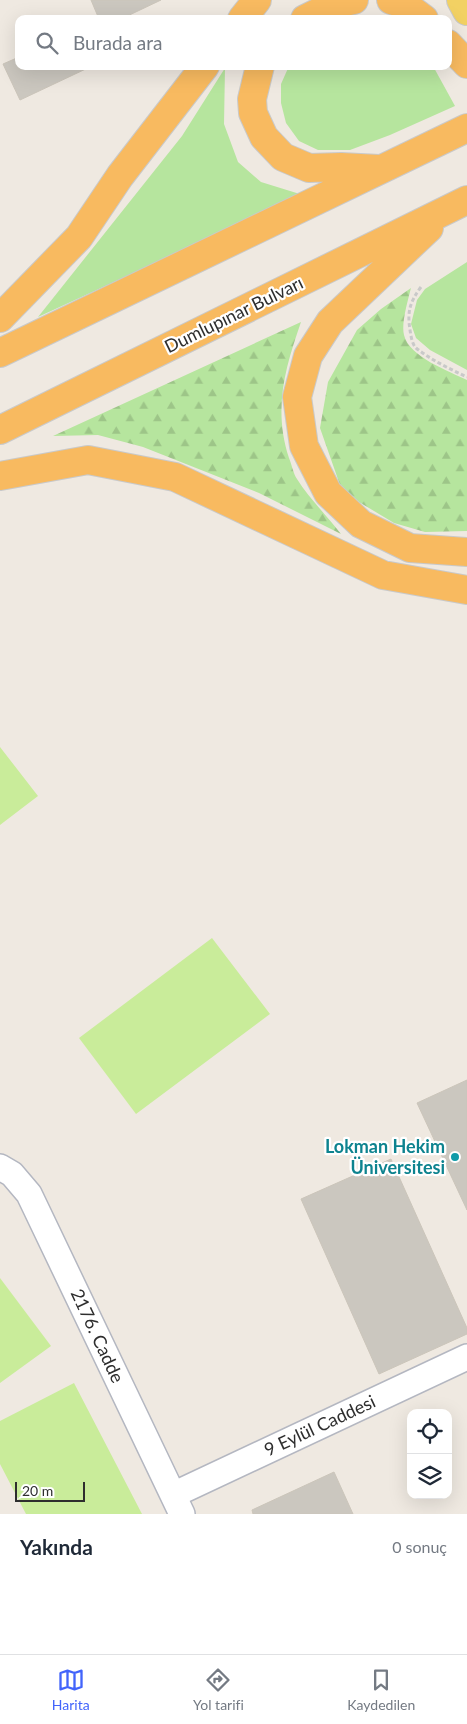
<!DOCTYPE html>
<html lang="tr">
<meta charset="utf-8">
<style>
:root{--surface:#fff;--page:#f6f6f7;--text:#1f2937;--muted:#747a83;--line:#e0e1e3;--accent:#4264fb}
body{margin:0;font-family:Lato,sans-serif;background:var(--page);color:var(--text)}
.controls{position:absolute;right:15px;bottom:15px;display:grid;overflow:hidden;border-radius:10px;box-shadow:0 5px 20px #0002}
.controls button{width:45px;height:45px;display:grid;place-items:center;padding:0;border:0;border-bottom:1px solid var(--line);background:var(--surface);color:var(--text);font:25px sans-serif}
.scale{position:absolute;left:15px;bottom:12px;width:70px;box-sizing:border-box;padding-left:5px;border:2px solid #2e2e2e;border-top:0;font-size:14px;line-height:18px;white-space:nowrap;color:#2e2e2e;-webkit-text-stroke:4px #fff;paint-order:stroke}
.list{margin:0;padding:0;list-style:none}
h2{display:flex;justify-content:space-between;align-items:center;height:65px;margin:0;padding:0 20px;font-size:21px}
h2 small{font-size:16px;font-weight:400;color:var(--muted)}
.icon{flex:none;width:28px;height:28px;fill:none;stroke:currentColor;stroke-width:2;stroke-linecap:round;stroke-linejoin:round}
.map{position:relative;flex:none;width:467px;height:1514px;overflow:hidden}
.search{position:absolute;background:var(--surface);box-shadow:0 5px 20px #0002;left:15px;right:15px;top:15px;height:55px;display:flex;align-items:center;gap:12px;box-sizing:border-box;padding:0 18px;border-radius:10px;color:var(--muted);font-size:19px}
.sheet{height:140px;background:var(--surface)}
nav{display:flex;justify-content:space-around;align-items:center;box-sizing:border-box;height:70px;border-top:1px solid var(--line);background:var(--surface);font-size:14px;color:var(--muted)}
nav a{display:grid;justify-items:center;gap:2px}
nav .on{color:var(--accent)}
.map>svg:first-child{display:block}
</style>
<div class="map">
<svg width="467" height="1514" viewBox="0 0 467 1514">
<defs>
<pattern id="forest-firs" width="22" height="20" patternUnits="userSpaceOnUse" patternTransform="scale(1.25)"><rect width="22" height="20" fill="#b6e59e"/><path d="M5 1l3.5 6h-7zM16 11l3.5 6h-7z" fill="#9dc588"/></pattern>
</defs>
<rect width="100%" height="100%" fill="#efe9e1"/>
<path fill="#b6e59e" d="M289,66H433L455,106L390,135L350,150H318L299,141L286,123L281,103V84Z
M225,68L224,124L238,162L261,182L303,195L38,317L182,136Z
M467,262V370L430,350L416,338L411,324L417,300L425,289Z"/>
<path fill="url(#forest-firs)" d="M411,288C408,300 401,324 404,335C409,357 449,371 467,380V531L425,532L394,523L359,502L340,485L320,428L328,382L357,330L381,309Z
M301,322C285,368 273,409 289,458C292,465 293,473 297,479C309,498 327,516 341,534L259,493L143,447L98,435L53,436Z"/>
<path fill="#c9ec9a" d="M0,747L38,796L0,825Z
M212,938L270,1014L136,1114L79,1038Z
M0,1278L51,1346L0,1383Z
M74,1383L142,1514H26L0,1464V1421Z"/>
<path fill="#cbc7bf" stroke="#cbc5ba" d="M91,0H161L121,19H99Z
M19,57V66H92L20,100L3,64Z
M467,1080V1210L417,1103Z
M391,1159L467,1328V1334L379,1374L301,1199Z
M334,1472L353,1514H253L252,1510Z"/>
<g fill="none" stroke-linecap="round" stroke-linejoin="round">
<g stroke="#b4b7c1" stroke-width="28">
<path id="minor" d="M0,1167L12,1174L29,1194L182,1514
M173,1495L467,1357"/>
</g>
<g stroke="#c9c9c9" stroke-width="30">
<path id="primary" d="M461,0L467,11"/>
</g>
<g stroke="#c9c9c9" stroke-width="30">
<path id="trunk" d="M391,0L404,4L424,19
M242,19L257,0
M305,19L333,5L354,0
M448,44L467,64
M260,66L252,99L253,113L264,137L283,157L309,168L341,167L379,169
M429,228L330,322L308,356L297,397L304,446L328,493L361,524L410,548L467,552
M0,318L79,237L120,176L205,66
M0,353L467,128
M0,430L467,200
M0,476L88,460L175,477L383,575L467,590"/>
</g>
<path stroke="#c9c9c9" stroke-width="3" stroke-dasharray="4 2.5" stroke-linecap="butt" d="M421,287C410,302 407,311 410,330C411,336 412,344 416,348C431,360 450,369 467,377"/>
<use href="#minor" stroke="#fff" stroke-width="25"/>
<use href="#primary" stroke="#f2d163" stroke-width="28"/>
<use href="#trunk" stroke="#f8ba60" stroke-width="28"/>
</g>
<circle fill="#0f9aa8" stroke="#fff" stroke-width="2" cx="455" cy="1157" r="5"/>
<g text-anchor="middle" stroke-width="4.5" stroke-linejoin="round" paint-order="stroke">
<g font-size="18" fill="#2e2e2e" stroke="#fff">
<text transform="translate(234 315) rotate(-26)" y="6">Dumlupınar Bulvarı</text>
<text transform="translate(97 1336) rotate(65)" y="6">2176. Cadde</text>
<text transform="translate(320 1426) rotate(-25)" y="6">9 Eylül Caddesi</text>
</g>
<g font-size="18" font-weight="bold" fill="#0d838f" stroke="#fff" text-anchor="end">
<text x="445" y="1153">Lokman Hekim<tspan x="445" dy="21">Üniversitesi</tspan></text>
</g>
</g>
</svg>
<div class="controls">
<button><svg class="icon" aria-label="locate" viewBox="0 0 24 24"><circle cx="12" cy="12" r="6"/><path d="M12 2v4M12 18v4M2 12h4M18 12h4"/></svg></button>
<button><svg class="icon" aria-label="layers" viewBox="0 0 24 24"><path d="M12 4l9 5-9 5-9-5zM3 14l9 5 9-5"/></svg></button>
</div>
<div class="scale">20 m</div>
<div class="search"><svg class="icon" aria-label="search" viewBox="0 0 24 24"><circle cx="10" cy="10" r="6"/><path d="M15 15l6 6"/></svg>Burada ara</div>
</div>
<section class="sheet">
<h2>Yakında<small>0 sonuç</small></h2>
<ul class="list">
</ul>
</section>
<nav>
<a class="on"><svg class="icon" aria-label="map" viewBox="0 0 24 24"><path d="M3 6l6-2 6 2 6-2v14l-6 2-6-2-6 2zM9 4v14M15 6v14"/></svg>Harita</a>
<a><svg class="icon" aria-label="directions" viewBox="0 0 24 24"><path d="M12 3l9 9-9 9-9-9zM9 14v-3h6M13 9l2 2-2 2"/></svg>Yol tarifi</a>
<a><svg class="icon" aria-label="saved" viewBox="0 0 24 24"><path d="M7 4h10v16l-5-4-5 4z"/></svg>Kaydedilen</a>
</nav>
